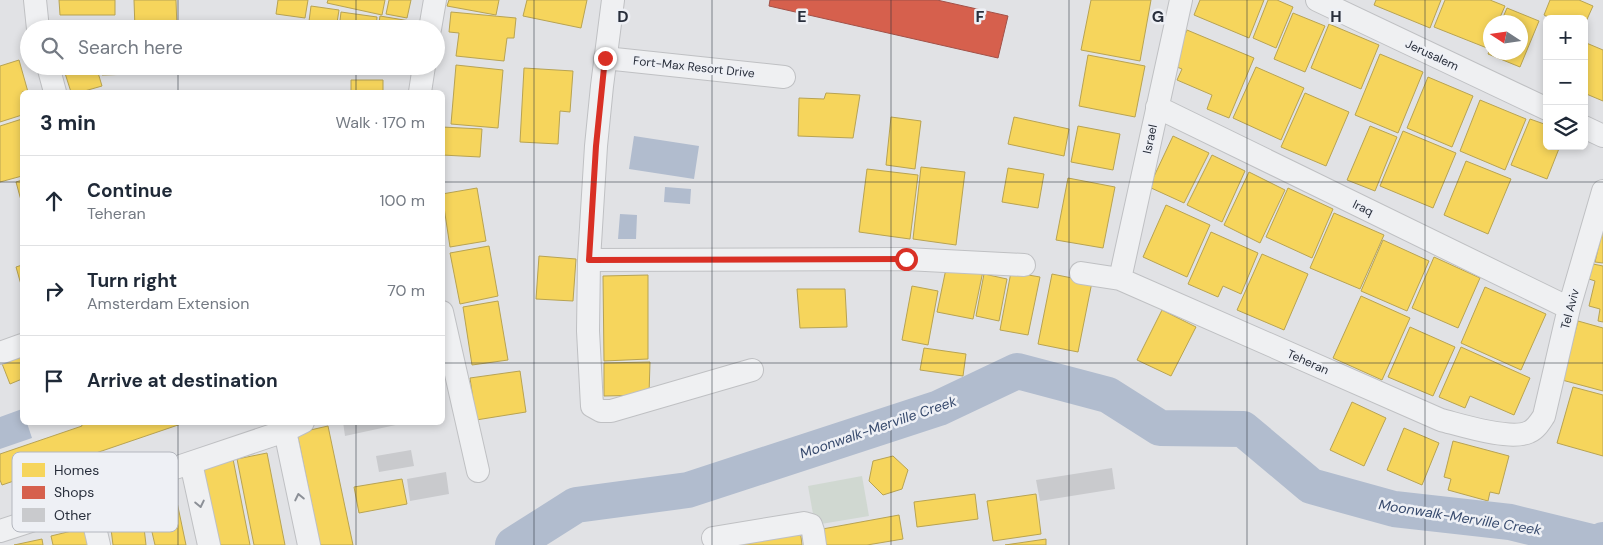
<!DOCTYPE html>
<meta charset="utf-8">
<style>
:root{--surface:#fff;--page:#f2f2f3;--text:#1f2937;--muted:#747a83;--line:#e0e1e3}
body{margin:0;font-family:"DM Sans",sans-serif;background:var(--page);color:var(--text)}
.controls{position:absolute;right:15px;top:15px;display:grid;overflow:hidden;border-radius:8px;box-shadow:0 2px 8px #0003}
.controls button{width:45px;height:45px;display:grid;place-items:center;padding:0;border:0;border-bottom:1px solid var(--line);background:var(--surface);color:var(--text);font:25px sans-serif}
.compass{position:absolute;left:1483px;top:15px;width:45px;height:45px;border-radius:50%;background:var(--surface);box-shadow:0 2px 8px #0003;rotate:282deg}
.stop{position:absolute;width:15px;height:15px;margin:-11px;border:4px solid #d93025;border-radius:50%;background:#fff}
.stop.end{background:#d93025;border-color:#fff;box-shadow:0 1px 5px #0008}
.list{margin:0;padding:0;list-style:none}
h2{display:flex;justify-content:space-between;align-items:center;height:65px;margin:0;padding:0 20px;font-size:21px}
h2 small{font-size:16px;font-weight:400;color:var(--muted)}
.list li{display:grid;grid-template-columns:32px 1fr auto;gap:15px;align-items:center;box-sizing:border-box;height:90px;padding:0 20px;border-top:1px solid var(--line)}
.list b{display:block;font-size:19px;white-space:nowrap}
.list p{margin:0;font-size:16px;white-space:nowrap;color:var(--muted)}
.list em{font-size:16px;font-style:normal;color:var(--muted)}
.icon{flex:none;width:28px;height:28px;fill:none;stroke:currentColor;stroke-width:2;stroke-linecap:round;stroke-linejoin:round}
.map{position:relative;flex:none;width:1603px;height:545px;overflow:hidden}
.search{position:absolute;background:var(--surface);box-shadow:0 2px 8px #0003;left:20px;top:20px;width:425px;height:55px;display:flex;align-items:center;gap:12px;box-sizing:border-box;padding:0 18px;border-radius:28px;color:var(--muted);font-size:19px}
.panel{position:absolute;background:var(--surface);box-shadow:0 2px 8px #0003;left:20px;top:90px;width:425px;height:335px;border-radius:8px}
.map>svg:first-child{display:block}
</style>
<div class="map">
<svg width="1603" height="545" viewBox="0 0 1603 545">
<rect width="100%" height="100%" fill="#e1e2e5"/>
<path fill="#d0d8d1" d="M862,476L869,516L815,525L808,486Z"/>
<path fill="#b1bcce" d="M634,136L699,146L694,179L629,169Z
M665,187L691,189L690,204L664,202Z
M620,214L637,215L636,239H618Z
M22,409V422L27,423L32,438L0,449V417Z"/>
<path fill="#f6d55c" stroke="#b8a352" d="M59,0H115V15H60Z
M134,0H176L177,29H135Z
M278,0H308L305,18L276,14Z
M328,0H385L382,15L327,3Z
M389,0H411L407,18L386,14Z
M449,0H499L496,15L447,6Z
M527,0H587L581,28L523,16Z
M1091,0H1151L1140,61L1081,50Z
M1200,0H1264L1249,38L1194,15Z
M1268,0H1277L1293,7L1276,48L1253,38Z
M1376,0H1441L1430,28L1374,5Z
M1445,0H1490L1505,6L1498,22H1490V40L1487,48L1434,27Z
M1550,0H1579L1593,6L1584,26V19H1552L1544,15Z
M311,6L339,10L336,29H308Z
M1507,8L1539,21L1520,67L1488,54L1490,48V52H1520V22H1501Z
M341,12L377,17L376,29H339Z
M451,12L516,18L514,38H507L504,61L456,56L459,33L449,32Z
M1293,13L1325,26L1305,72L1274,59Z
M380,16L410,21L409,29H378Z
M64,23H106V28L132,29H64Z
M1329,24L1379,45L1361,89L1311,68Z
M1187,30L1254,58L1229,118L1207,109L1212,95L1177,80L1182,69L1172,65Z
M1584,42L1603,50V101L1584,93Z
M1380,54L1423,72L1398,133L1355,115Z
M1088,55L1145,66L1135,117L1079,106Z
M19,60L28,92H22V115L0,122V66Z
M456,65L503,70L498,128L451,124Z
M96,66L102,86L81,92H71L63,67Z
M102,66H132V74L102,75Z
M203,66H303V68L204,71Z
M1256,67L1304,88L1281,140L1233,118Z
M524,68L573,71L570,112L560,111L558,144L520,142Z
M1428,77L1473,96L1452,147L1407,128Z
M351,80H383V92H351Z
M826,93L860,95L853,138L798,136L799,98L824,99Z
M1305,93L1349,112L1326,166L1281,147Z
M1480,100L1526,119L1505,170L1460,151Z
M891,117L921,121L915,169L886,165Z
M1014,117L1069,129L1064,156L1008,144Z
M22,119V176L0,182V126Z
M1530,119L1547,125V146H1560L1547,179L1511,165Z
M1078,126L1120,134L1113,170L1071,162Z
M1370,126L1397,137L1375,191L1347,180Z
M442,127L482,129L480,157L442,155Z
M1403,131L1456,153L1433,208L1380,186Z
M1173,136L1209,153L1184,203L1149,187Z
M1212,155L1245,171L1222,222L1187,205Z
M1466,161L1511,179L1488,234L1444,215Z
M921,167L965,172L956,245L913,239Z
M1008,168L1044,174L1038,208L1002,202Z
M867,169L918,175L910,239L859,232Z
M1249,172L1285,190L1260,243L1224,225Z
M1068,178L1115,187L1103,248L1056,240Z
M22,180V204L16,182Z
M477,188L486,241L450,247L442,194Z
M1288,188L1333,209L1312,258L1266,237Z
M1166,205L1210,225L1187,277L1143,257Z
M1334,213L1384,235L1360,289L1310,268Z
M1211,232L1258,253L1241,294L1223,286L1218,297L1188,284Z
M1602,232H1603V263L1595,262Z
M1383,240L1429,261L1407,311L1361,291Z
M489,246L498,296L460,304L450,253Z
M1262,254L1308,274L1284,330L1237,310Z
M539,256L576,259L573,301L536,299Z
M1434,257L1480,278L1458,328L1412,308Z
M947,264L983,271L973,319L937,312Z
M1593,264L1603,266V322L1598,321L1600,309L1589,306L1595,281L1589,279Z
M22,265V288L16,267Z
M1011,272L1040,277L1028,335L1000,330Z
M984,274L1007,279L999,321L976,316Z
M1052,274L1092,282L1078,352L1038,344Z
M648,275V359L604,361L603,276Z
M912,286L938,291L928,345L902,340Z
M1485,287L1546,314L1521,370L1461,343Z
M797,289H845L847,327L800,328Z
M1361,296L1410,318L1382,380L1333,358Z
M498,301L508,360L472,365L463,307Z
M1162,310L1196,327L1171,376L1137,360Z
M1578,321L1603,328V391L1562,380Z
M1410,327L1455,347L1433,396L1388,377Z
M1461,347L1530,378L1514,415L1470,396L1465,408L1439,397Z
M924,348L966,354L963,376L920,370Z
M22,354V379L10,384L1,361Z
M650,362L649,395L604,396V363Z
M520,371L526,412L476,420L470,378Z
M1573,387L1603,395V456L1557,443Z
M1352,402L1386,418L1364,466L1330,450Z
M81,422H180L181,424L2,485L0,480V454L82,426Z
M328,426L353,545H320L297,433Z
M1404,428L1439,443L1422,485L1387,470Z
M1453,441L1509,456L1499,494L1490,492L1488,501L1448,490L1451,479L1444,477Z
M267,453L285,545H254L237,459Z
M893,456L908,470L902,489L883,495L869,481L873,461Z
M233,459L250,545H218L203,466Z
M402,479L407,504L359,513L354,487Z
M173,483L186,545H155L142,489Z
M975,494L978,519L917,527L914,502Z
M1036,494L1041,534L993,541L987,501Z
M141,501L146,545H113L108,505Z
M899,515L903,539L867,545H820L817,530Z
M84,528L88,545H53L51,536Z
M800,529L802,545H722Z
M42,539L43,545H14Z
M1046,539V545H1005Z"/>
<path fill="#d6604d" stroke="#a25148" d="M770,0H937L1008,16L998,58L769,6Z"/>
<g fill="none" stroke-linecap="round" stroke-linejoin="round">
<path stroke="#b1bcce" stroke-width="36" d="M513,545L576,505L688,490L939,408L1017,371L1108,395L1160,428L1243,429L1311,486L1394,509L1510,522L1600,544L1603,540"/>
</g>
<path fill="#c9cacd" d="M343,422H405V423L345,436Z
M411,450L414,466L379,472L376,456Z
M1112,468L1115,489L1040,501L1036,480Z
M446,472L449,494L410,501L407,479Z"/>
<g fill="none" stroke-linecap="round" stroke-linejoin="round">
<g stroke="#bfc0c3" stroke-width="24">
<path id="street" d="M35,0L38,29
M613,0L602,86L596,146L589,260L588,331L592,406L601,411H611L752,370
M1317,0L1547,109
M430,29L435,0
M605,58L784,77
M48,66L55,92
M420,92L424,66
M1157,107L1569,308
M1584,127L1603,136
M589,260L906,259L1024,265
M1081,273L1120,279L1441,420C1461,425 1510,441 1529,432C1536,429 1540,422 1544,416L1569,308L1603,191
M1120,279L1181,0
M442,312L478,471
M0,353L22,345
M285,431L309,545
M191,463L209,545
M89,502L99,545
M0,531L89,502L169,470L285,431L303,422
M713,538L804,523L811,525L813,531L815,545"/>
</g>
<use href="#street" stroke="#eff0f2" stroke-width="22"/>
</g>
<defs><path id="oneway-chevron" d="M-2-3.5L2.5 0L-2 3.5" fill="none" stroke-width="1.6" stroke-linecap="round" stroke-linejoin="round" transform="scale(1.25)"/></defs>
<g stroke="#8c9097">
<use href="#oneway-chevron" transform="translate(299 497) rotate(-102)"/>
<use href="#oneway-chevron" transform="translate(200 504) rotate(78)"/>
</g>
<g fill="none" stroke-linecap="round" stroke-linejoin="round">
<path stroke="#d93025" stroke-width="6" d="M605,58L596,146L589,260L906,259"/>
</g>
<path fill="none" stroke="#292f3c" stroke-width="1" stroke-opacity="0.55" d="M178,0V29M356,0V29M534,0V545M712,0V545M891,0V545M1069,0V545M1247,0V545M1425,0V545M178,66V92M356,66V92M0,182H22M442,182H1603M0,363H22M442,363H1603M178,422V545M356,422V545"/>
<g text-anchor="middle" stroke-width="5" stroke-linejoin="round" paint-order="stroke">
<g font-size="12" fill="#292f3c" stroke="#eef0f5">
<text transform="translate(1432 55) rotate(25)" y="4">Jerusalem</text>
<text transform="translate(694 67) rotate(6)" y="4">Fort-Max Resort Drive</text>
<text transform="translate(1150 139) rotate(-78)" y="4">Israel</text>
<text transform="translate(1363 208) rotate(26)" y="4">Iraq</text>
<text transform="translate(1570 309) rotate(-75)" y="4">Tel Aviv</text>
<text transform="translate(1308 362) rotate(24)" y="4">Teheran</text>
</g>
<g font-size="14" font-style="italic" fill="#374a6d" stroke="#eef0f5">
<text transform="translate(878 427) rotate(-19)" y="5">Moonwalk-Merville Creek</text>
<text transform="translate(1460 517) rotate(9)" y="5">Moonwalk-Merville Creek</text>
</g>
</g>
<rect x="12" y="452" width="166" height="80" rx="8" fill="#eef0f5" stroke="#b3b6be" stroke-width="1"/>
<rect x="22" y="463" width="23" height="14" fill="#f6d55c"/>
<rect x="22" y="486" width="23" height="13" fill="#d6604d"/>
<rect x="22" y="508" width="23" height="14" fill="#c9cacd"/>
<g font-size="14" fill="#292f3c">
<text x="54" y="475">Homes</text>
<text x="54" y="497">Shops</text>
<text x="54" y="520">Other</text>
</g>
<g font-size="16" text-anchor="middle" font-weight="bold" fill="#292f3c" stroke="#eef0f5" stroke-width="5" stroke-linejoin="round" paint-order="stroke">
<text x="623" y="22">D</text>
<text x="802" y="22">E</text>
<text x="980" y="22">F</text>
<text x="1158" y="22">G</text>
<text x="1336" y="22">H</text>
</g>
</svg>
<div class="controls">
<button>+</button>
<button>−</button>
<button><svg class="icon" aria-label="layers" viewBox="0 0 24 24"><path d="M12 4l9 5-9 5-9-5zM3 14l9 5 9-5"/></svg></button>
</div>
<svg class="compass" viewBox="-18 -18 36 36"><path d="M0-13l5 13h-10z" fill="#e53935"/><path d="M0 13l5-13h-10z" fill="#747a83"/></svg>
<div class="stop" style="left:906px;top:259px"></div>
<div class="stop end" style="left:605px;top:58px"></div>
<div class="search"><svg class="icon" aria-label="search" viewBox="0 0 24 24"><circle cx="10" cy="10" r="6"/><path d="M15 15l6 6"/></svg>Search here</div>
<section class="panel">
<h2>3 min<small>Walk · 170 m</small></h2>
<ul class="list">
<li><svg class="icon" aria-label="ahead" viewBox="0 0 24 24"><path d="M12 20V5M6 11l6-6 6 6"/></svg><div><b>Continue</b><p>Teheran</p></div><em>100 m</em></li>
<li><svg class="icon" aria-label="right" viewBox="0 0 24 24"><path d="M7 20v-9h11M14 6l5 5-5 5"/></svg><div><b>Turn right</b><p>Amsterdam Extension</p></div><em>70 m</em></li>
<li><svg class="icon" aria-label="arrive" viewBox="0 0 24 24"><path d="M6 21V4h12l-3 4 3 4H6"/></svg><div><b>Arrive at destination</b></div></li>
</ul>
</section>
</div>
